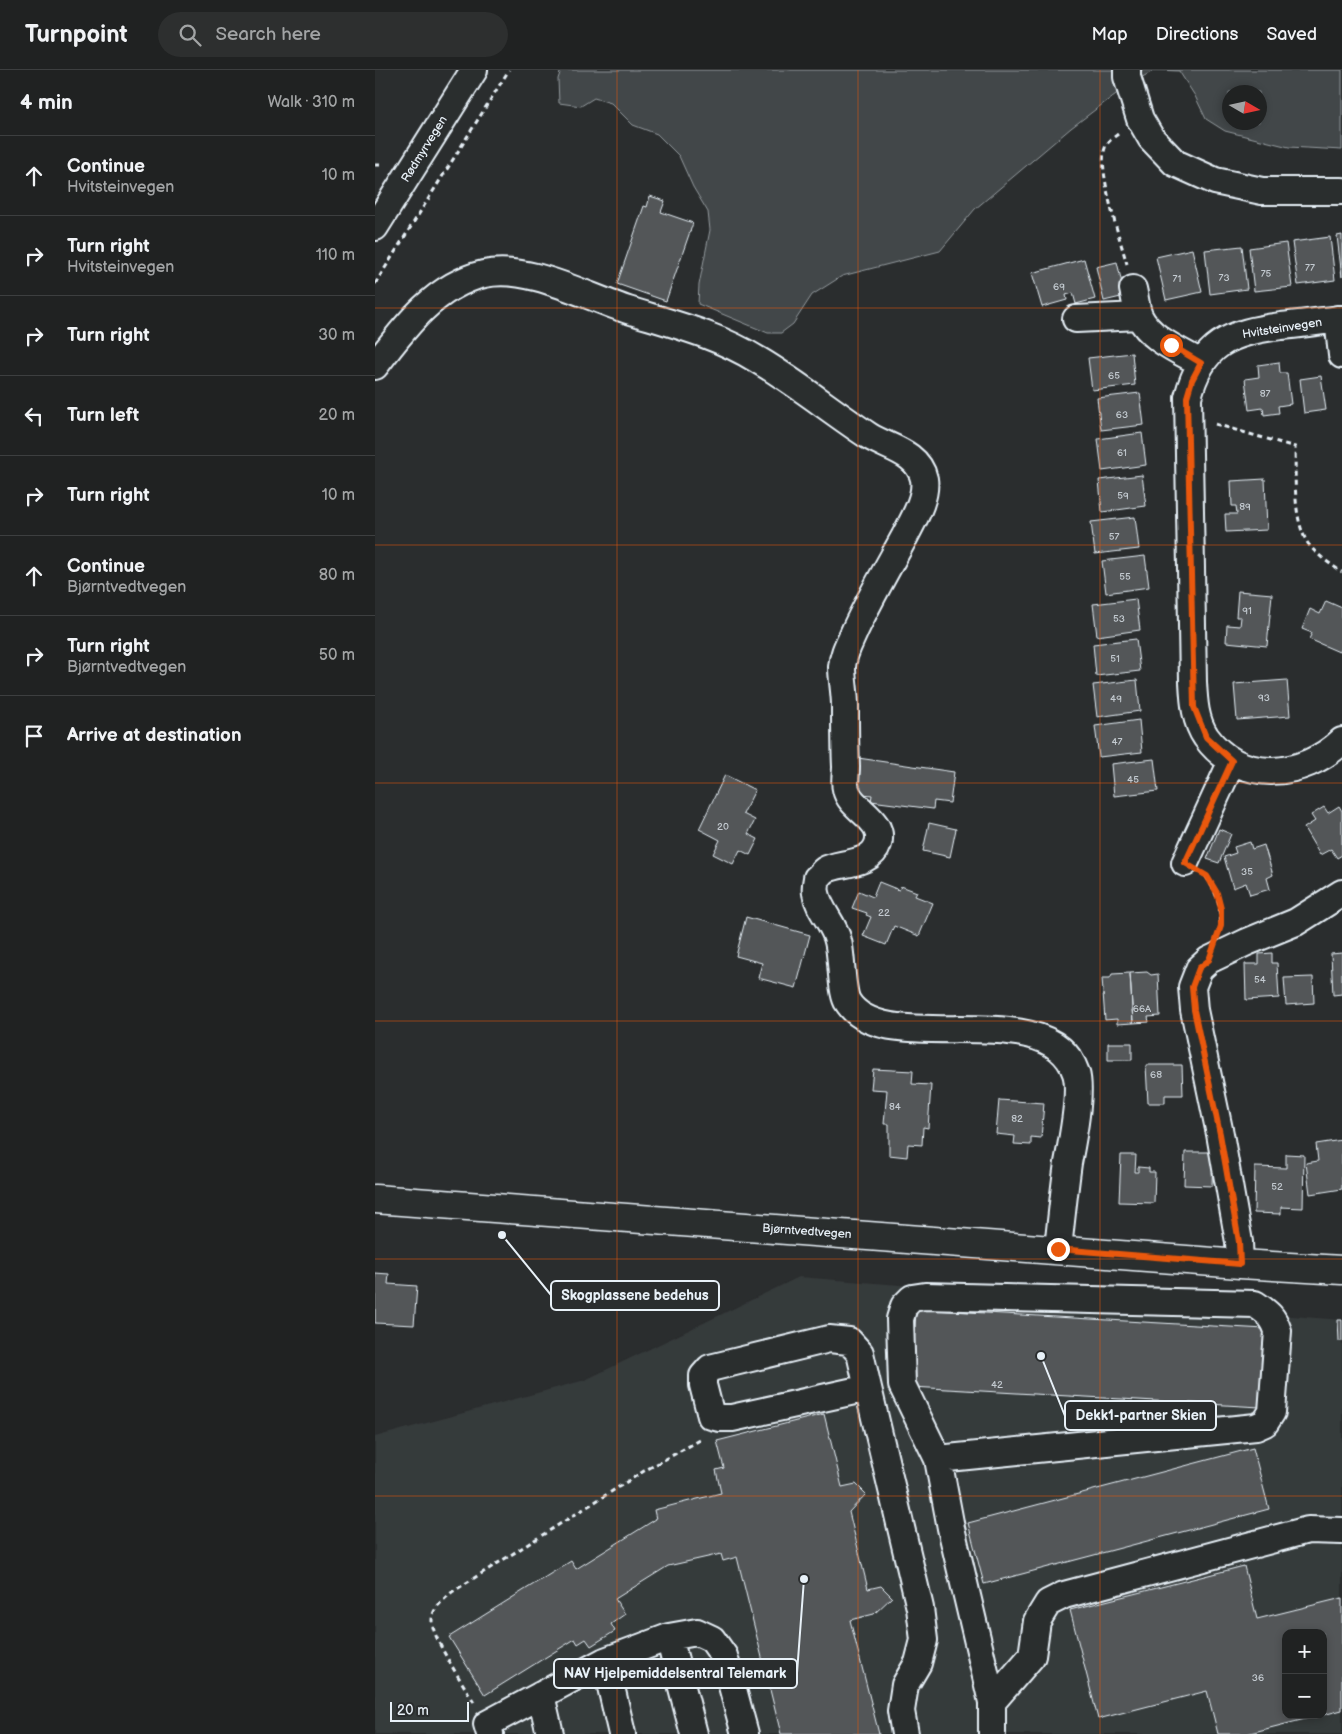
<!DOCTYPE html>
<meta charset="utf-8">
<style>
:root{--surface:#202222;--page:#2d2f2f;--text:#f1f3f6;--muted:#a2a4a5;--line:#3d3f40}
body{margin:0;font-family:"Balsamiq Sans",sans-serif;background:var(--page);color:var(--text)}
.controls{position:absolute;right:15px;bottom:15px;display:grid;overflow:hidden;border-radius:10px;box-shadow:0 2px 8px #0003}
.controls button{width:45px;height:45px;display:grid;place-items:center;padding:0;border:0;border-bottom:1px solid var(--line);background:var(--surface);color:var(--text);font:25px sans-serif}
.compass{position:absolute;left:847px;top:15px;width:45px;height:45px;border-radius:50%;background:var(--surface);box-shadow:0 2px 8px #0003;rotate:99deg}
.scale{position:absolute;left:15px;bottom:12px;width:79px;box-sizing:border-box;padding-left:5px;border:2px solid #e8f1f8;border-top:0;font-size:14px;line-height:18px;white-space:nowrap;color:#e8f1f8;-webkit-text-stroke:4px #2a2d2e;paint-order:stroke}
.stop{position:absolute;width:15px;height:15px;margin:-11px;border:4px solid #ea580c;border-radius:50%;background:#fff}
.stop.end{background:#ea580c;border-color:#fff;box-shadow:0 1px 5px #0008}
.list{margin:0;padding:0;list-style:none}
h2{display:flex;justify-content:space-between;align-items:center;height:65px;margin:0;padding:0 20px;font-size:21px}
h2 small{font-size:16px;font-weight:400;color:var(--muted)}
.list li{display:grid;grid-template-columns:32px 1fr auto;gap:15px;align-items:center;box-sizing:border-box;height:80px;padding:0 20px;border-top:1px solid var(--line)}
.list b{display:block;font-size:19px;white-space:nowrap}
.list p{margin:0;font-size:16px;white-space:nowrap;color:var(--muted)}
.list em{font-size:16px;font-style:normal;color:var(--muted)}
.icon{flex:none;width:28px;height:28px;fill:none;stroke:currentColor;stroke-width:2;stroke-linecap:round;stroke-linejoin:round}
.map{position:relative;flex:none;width:967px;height:1664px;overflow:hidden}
header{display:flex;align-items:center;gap:30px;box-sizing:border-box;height:70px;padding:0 25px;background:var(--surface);border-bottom:1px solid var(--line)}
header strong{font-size:24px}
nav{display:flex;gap:28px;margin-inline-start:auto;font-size:18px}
.search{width:350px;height:45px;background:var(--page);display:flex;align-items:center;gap:12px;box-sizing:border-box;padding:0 18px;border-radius:28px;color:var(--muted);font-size:19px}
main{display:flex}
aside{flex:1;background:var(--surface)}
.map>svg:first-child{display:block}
</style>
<header>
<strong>Turnpoint</strong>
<div class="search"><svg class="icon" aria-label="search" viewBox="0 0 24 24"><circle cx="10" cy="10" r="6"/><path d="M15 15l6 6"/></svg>Search here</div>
<nav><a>Map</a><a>Directions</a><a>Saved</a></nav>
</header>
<main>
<aside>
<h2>4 min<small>Walk · 310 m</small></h2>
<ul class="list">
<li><svg class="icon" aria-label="ahead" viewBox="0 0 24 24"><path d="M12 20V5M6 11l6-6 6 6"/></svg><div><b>Continue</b><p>Hvitsteinvegen</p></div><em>10 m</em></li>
<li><svg class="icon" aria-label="right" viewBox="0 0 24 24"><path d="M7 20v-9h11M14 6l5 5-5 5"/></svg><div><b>Turn right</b><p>Hvitsteinvegen</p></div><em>110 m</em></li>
<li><svg class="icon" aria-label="right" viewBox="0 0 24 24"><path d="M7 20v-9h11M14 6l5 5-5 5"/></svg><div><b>Turn right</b></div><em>30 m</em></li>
<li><svg class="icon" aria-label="left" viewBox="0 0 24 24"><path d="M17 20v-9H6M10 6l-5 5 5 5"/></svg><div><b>Turn left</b></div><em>20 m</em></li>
<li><svg class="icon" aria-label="right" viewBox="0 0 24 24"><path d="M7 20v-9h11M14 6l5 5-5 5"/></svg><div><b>Turn right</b></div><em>10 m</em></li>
<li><svg class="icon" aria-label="ahead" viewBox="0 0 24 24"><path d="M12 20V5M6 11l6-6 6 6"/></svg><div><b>Continue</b><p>Bjørntvedtvegen</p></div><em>80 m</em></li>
<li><svg class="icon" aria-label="right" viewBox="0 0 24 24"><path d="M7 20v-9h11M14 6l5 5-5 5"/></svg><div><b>Turn right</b><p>Bjørntvedtvegen</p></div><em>50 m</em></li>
<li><svg class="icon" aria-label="arrive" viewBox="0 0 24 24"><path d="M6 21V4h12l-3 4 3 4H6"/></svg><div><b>Arrive at destination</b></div></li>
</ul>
</aside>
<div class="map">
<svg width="967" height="1664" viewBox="0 0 967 1664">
<rect width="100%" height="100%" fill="#2a2d2e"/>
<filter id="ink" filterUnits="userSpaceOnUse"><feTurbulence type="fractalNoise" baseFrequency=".02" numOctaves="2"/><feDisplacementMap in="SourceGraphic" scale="10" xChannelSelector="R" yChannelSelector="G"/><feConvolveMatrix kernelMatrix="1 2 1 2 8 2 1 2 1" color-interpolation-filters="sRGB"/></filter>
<g filter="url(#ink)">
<path fill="#363a3b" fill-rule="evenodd" d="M424,1207L967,1250V1664H0V1367L210,1310ZM911,1563H948V1645H911Z"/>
<path fill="#424648" stroke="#959ca0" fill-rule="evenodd" d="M186,0H967V80L914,77L850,61L831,49L820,26L804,1L780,0L753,15L696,58L600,139L565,181L467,206L437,225L418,254L406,263H393L323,234L324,215L335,160L333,142L318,117L304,86L282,64L258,55L236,33L219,28L206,36L184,33L183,9ZM854,22H884V52H854Z"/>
<path fill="#535759" stroke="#e8f1f8" d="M275,126L290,131L286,142L318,153L291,231L242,214L269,136L272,137Z
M967,165V207L962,166Z
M955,167L960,210L923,215L917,172Z
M911,173L917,217L879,221L874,178Z
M867,176L872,219L835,224L830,180Z
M817,179L827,222L791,230L781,187Z
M709,189L720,229L701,234L698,223L691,225L692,230L667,237L657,203Z
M742,192L750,226L729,231L721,197Z
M757,283L760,315L717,320L713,288Z
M904,292L905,303H912L916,334L903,336L904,343L889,345L888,338L874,340L870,309L884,307L883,295Z
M946,306L951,340L929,343L925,309Z
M765,323L769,355L726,360L722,328Z
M767,363L771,395L727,401L723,369Z
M767,405L771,436L727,442L724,410Z
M890,409L892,460L851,462L850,444H862L861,436H857L856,411Z
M760,447L764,479L720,484L716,452Z
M770,486L774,517L731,523L727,491Z
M863,521L897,524L892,576L851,572L852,555L865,556L866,547H861Z
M761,529L765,560L722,566L718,534Z
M951,531L967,538V575L964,582L934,569L937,563L927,559L935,539L945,544Z
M761,569L765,601L721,606L718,574Z
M762,610L765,641L722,647L718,615Z
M912,610L915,646L862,650L859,614Z
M764,650L767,682L724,687L720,656Z
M483,688L579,702L575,733L559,731L558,739L496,731L497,725L479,723Z
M779,689L783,721L739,726L736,694Z
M350,705L380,720L368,744L380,750L373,764L383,769L375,785L365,780L358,794L338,784L345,770L324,759Z
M964,736L967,741V785L962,788L956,779L945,785L929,758L940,751L936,745L949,737L953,743Z
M554,753L581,759L575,787L548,781Z
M844,759L856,764L844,793L832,789Z
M875,772L877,779L889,775L898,805L892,808L895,819L875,825L871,813L858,818L849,787L861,783L859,777Z
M504,812L524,820L526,816L542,822L540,826L558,833L544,866L519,856L511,875L488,866L496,847L491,845L492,843L477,838L484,821L498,827Z
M371,847L435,865L421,918L383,908L387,893L361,886Z
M897,883V893H902L904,928L871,930L870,894H884V884Z
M967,883V924L958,925L956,884Z
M772,902L776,905L783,904L785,946L773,947L774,952L758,953L755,903Z
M755,903L758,953L742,954V949L730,950L727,908H735L737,904Z
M938,907L939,933L911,935L909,908Z
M733,973H757V990H733Z
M771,995H807L808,1025H790V1033H773Z
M498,999L538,1001L537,1014L556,1015L553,1058L548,1057L547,1075L533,1074L532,1087L514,1085V1054H509L512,1020L496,1019Z
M624,1030L669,1033L666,1068L656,1067V1075L639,1074L640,1066L621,1064Z
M967,1070V1119L935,1124L931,1093L943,1091L941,1074Z
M810,1082H838L837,1116L809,1115Z
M911,1084L929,1085L928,1138L906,1137V1144L879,1143L880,1097L911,1098Z
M746,1085H761L760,1102H763V1097L774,1098V1102H780L779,1133L744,1132Z
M0,1203L14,1204L13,1214L42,1216L39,1255L0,1253Z
M541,1239L890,1259L885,1337L537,1317Z
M963,1250H967V1271H964Z
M449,1344L467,1417L481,1414L491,1424L474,1442L493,1519L506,1516L517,1527L499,1544L475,1550L504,1664H406L362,1487L348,1491L346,1484L293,1496L240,1529L250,1544L236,1554L240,1561L216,1576L211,1569L203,1574L200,1569L110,1625L74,1567L196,1491L201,1499L281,1449L279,1440L346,1423L341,1400L349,1398L342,1371Z
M878,1378L894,1439L609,1514L593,1453Z
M869,1496L882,1549L967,1528V1640L948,1645V1563H911V1645H946L871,1664H843L832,1621L723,1649L695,1540Z"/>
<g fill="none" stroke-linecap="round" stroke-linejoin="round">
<g stroke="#e8f1f8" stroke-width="30">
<path id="minor" d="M752,0V7L765,49L776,68L800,93L840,111L887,121H967
M0,157L99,0
M758,219C760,227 761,238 764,246C775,269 805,281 826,293
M701,249L764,246
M963,249L967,285
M967,249C947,251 926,254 906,256C854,263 827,273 813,327L818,612C819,631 820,651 831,667C866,715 928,708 967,671
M0,296C28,259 60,215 109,204C153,194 212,227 253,240C298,254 343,265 383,290C422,313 456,341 494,366C513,378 543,382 549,409C552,428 538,450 530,466C513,497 495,528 480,560C475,572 468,583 467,597C467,609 470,623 470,636C470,656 470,676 471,697C471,704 469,713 471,719C475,740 511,749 503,774C496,796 464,792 450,800C447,802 445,806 442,808C441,813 440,819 441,823C444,841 459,853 463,871C467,886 466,919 472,931C508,992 674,921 701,1003C707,1022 697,1072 693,1093C689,1122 686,1151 683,1179
M810,793L857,691
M865,1194L864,1172L845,1064L819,940L817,917L824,899L834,890L872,872L921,852L967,823
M493,1318L357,1348H344L336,1346L328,1315V1306L335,1298L454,1269L474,1271L485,1283L493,1318L545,1538L549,1570L543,1593L530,1615L526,1641L530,1664
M563,1389L881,1357L890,1353L897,1342L903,1261C898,1246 893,1243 880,1234L550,1226L537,1228L529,1236L525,1249L527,1315L563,1389L576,1458L617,1632V1664
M294,1567L319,1664
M230,1591L247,1664
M166,1625L175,1664
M617,1632L657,1586L662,1551L673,1533L689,1525L933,1460L967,1461
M115,1664L112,1654L230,1591L294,1567L322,1562L337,1569L349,1586L370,1664"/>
</g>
<g stroke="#e8f1f8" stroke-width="31">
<path id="major" d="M0,1129L865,1194L967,1200"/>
</g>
<path stroke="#e8f1f8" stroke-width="3" stroke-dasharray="5 4" stroke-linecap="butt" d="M743,64C738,68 732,72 730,78C722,99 745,170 752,194
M0,95H7
M0,214L134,0
M840,354L920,377C921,406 917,446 932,472C940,484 955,494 967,502
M831,806C843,824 845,835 846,856
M99,1632C89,1615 56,1567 57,1550C57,1538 69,1530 77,1522L269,1401L327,1369"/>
<use href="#minor" stroke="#2a2d2e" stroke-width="26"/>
<use href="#major" stroke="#2a2d2e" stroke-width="28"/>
</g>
</g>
<g fill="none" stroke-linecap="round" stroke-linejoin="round" filter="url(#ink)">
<path stroke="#ea580c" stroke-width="6" d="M683,1179L865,1194L864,1172L845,1064L819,940L817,917L824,898L834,890L846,856V839L842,823L832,806L810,793L857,691L831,667L819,637L812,327L817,310L826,293L796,275"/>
</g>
<path fill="none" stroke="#e8590c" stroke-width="1" stroke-opacity="0.55" d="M242,0V1664M483,0V1664M725,0V1664M0,238H967M0,475H967M0,713H967M0,951H967M0,1189H967M0,1426H967"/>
<g text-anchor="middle" stroke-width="4" stroke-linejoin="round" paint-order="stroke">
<g font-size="10" fill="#c3cad0">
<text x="935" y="201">77</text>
<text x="891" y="207">75</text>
<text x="849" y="211">73</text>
<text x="802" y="212">71</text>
<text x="684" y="220">69</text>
<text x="739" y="309">65</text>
<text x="890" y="327">87</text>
<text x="747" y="348">63</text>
<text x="747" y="386">61</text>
<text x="748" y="429">59</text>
<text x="870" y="440">89</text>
<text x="739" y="470">57</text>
<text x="750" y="510">55</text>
<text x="872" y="544">91</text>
<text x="744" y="552">53</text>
<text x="740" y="592">51</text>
<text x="889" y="631">93</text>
<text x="741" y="632">49</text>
<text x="742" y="675">47</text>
<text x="758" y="713">45</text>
<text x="348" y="760">20</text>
<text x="872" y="805">35</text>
<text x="509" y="846">22</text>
<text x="885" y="913">54</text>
<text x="767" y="942">66A</text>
<text x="781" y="1008">68</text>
<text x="520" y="1040">84</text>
<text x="642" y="1052">82</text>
<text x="902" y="1120">52</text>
<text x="622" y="1318">42</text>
<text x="883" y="1611">36</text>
</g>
<g font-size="12" fill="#e8f1f8" stroke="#2a2d2e">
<text transform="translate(49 79) rotate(-58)" y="4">Rødmyrvegen</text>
<text transform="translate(907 258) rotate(-9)" y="4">Hvitsteinvegen</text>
<text transform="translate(432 1161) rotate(4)" y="4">Bjørntvedtvegen</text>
</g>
</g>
<path fill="none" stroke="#e8f1f8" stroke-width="2" d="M127 1165L176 1225M666 1286L690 1346M429 1509L422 1603"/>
<g fill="#e8f1f8" stroke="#2a2d2e" stroke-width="2">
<circle cx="127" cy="1165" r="5"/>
<circle cx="666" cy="1286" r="5"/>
<circle cx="429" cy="1509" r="5"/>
</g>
<g fill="#2a2d2e" stroke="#e8f1f8" stroke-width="2">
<rect x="176" y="1211" width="168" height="29" rx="5"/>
<rect x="690" y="1331" width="151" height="29" rx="5"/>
<rect x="179" y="1589" width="243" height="29" rx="5"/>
</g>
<g font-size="14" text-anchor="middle" font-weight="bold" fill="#e8f1f8">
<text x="260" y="1230">Skogplassene bedehus</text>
<text x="766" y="1350">Dekk1-partner Skien</text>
<text x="300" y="1608">NAV Hjelpemiddelsentral Telemark</text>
</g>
</svg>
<div class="controls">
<button>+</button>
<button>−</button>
</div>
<svg class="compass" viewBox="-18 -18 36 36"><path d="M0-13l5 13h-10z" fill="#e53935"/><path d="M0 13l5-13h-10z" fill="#a2a4a5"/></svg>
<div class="scale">20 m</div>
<div class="stop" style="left:796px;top:275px"></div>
<div class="stop end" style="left:683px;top:1179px"></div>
</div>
</main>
